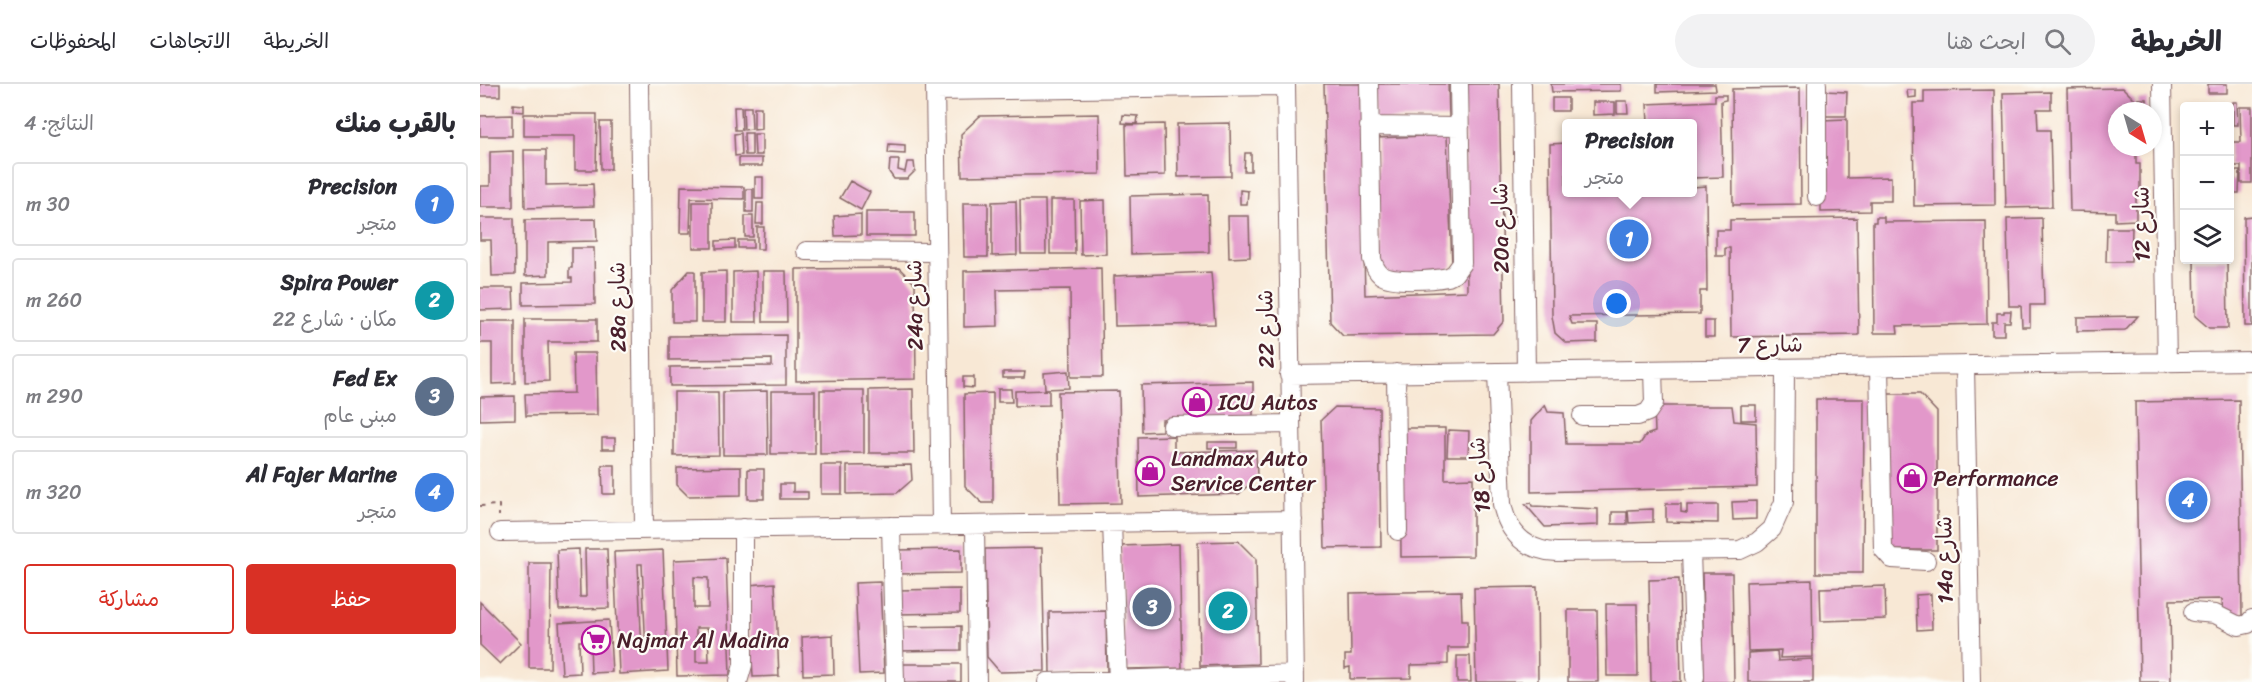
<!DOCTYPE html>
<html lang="ar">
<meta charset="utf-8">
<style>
:root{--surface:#fff;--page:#f2f2f3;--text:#2b2b33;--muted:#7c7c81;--line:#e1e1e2;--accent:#d93025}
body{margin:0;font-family:Sriracha,"Playpen Sans Arabic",sans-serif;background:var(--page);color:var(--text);direction:rtl}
.controls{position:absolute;right:18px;top:18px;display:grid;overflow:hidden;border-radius:6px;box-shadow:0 3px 9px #0003}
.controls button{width:54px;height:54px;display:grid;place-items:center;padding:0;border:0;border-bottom:2px solid var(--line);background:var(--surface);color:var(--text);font:30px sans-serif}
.compass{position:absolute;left:1628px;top:18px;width:54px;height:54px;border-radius:50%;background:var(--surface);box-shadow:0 3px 9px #0003;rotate:143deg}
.you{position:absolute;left:1137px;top:220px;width:21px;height:21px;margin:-15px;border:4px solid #fff;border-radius:50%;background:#1a73e8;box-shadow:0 0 0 9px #1a73e833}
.badge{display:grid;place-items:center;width:39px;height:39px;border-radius:50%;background:var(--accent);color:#fff;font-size:20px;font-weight:700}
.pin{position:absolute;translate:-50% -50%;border:3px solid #fff;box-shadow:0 2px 6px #0006}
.popup{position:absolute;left:1082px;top:35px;width:135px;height:78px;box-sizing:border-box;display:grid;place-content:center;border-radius:6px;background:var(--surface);filter:drop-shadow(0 2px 4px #0005);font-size:20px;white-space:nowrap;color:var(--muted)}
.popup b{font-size:22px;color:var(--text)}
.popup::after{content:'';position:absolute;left:50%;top:100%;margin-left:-12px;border:12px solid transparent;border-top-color:var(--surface)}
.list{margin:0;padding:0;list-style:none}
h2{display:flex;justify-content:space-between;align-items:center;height:78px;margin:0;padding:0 24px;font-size:26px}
h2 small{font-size:20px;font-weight:400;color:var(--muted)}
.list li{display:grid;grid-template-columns:39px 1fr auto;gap:18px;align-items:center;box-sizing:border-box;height:84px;margin:0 12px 12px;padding:0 12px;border:2px solid var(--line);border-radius:6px}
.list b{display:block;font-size:22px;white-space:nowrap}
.list p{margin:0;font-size:20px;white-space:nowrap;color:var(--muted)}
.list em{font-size:20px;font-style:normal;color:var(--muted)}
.actions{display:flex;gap:12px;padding:18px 24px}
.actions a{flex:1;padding:14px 0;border:2px solid var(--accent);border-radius:6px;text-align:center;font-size:21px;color:var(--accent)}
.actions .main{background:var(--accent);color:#fff}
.icon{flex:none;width:33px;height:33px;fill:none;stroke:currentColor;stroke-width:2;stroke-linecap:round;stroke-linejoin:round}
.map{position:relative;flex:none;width:1772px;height:598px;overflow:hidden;direction:ltr}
header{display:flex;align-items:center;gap:36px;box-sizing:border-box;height:84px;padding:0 30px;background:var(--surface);border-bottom:2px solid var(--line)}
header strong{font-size:28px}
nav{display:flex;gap:33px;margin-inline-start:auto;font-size:21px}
.search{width:420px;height:54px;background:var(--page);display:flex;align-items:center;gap:15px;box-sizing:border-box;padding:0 21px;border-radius:33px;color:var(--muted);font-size:22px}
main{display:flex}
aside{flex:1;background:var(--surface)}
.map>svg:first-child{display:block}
</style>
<header>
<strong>الخريطة</strong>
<div class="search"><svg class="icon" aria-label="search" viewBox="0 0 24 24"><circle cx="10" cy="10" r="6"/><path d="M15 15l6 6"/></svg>ابحث هنا</div>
<nav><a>الخريطة</a><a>الاتجاهات</a><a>المحفوظات</a></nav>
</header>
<main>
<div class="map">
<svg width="1772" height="598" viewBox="0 0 1772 598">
<rect width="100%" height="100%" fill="#fdfcf7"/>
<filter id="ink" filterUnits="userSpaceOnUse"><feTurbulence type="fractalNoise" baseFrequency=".0167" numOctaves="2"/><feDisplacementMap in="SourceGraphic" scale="12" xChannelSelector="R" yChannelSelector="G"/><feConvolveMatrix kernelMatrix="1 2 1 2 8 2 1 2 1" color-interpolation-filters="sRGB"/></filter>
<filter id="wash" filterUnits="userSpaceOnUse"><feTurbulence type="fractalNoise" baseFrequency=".008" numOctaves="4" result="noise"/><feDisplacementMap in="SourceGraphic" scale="24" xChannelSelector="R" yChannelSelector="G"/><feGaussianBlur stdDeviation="1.35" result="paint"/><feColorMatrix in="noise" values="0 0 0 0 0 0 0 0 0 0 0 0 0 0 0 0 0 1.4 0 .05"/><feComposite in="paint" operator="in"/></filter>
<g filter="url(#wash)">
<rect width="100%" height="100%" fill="#f8e8d5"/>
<g id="blocks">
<path fill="#e298ca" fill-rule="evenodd" d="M0,0H20V12H0Z
M844,0H880L885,211L987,207L984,0H1019L1024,237L1013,250L863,252L850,238Z
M894,0H968L969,34L895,36Z
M1071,0H1141V7L1072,8Z
M1177,0H1235L1236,6L1177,8Z
M1728,0H1747V9H1728Z
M1320,4L1321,120L1253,121L1252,5Z
M1643,4L1655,16V27H1637V63H1656V80H1660V112H1656V136L1635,137V128L1590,127L1587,5Z
M1427,6H1436V13L1428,14Z
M1514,6L1515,121L1434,122L1433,19H1444V7Z
M1343,7L1367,8L1366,32H1343Z
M1571,8V25H1557L1558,46H1570L1572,123L1526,124L1523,9Z
M1235,11H1246V16L1241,17L1243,93L1212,94V39H1168L1167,20L1235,17Z
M1072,14H1088V27H1072Z
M1658,15H1667V27H1657Z
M1137,17H1147L1148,29H1137Z
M1113,18H1135V30L1113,31Z
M1753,18H1757L1758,41H1753Z
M1727,19H1746V22H1727Z
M33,20L44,21V28L33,27Z
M254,23H261L262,46H255Z
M263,23H271L272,45L264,46Z
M274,23H281V45L274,46Z
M1760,23H1772V99H1761V82H1750V58H1761Z
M44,30H117L116,86H95V52H44Z
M619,30L620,90L482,92L481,50L500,32Z
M32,31V52H0V32Z
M643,31L658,32L657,40L642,39Z
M1367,35V94L1411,93V117H1390V127L1341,128V36Z
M120,38H131V85H121Z
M750,39L751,92L698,93L697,40Z
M684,40L685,91L647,92L646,41Z
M261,49L262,71L255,72L254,50Z
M264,49H272V71H265Z
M274,50H282V71H275Z
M967,51L972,182L958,193L915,194L901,184L897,54Z
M1086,59V108H1212V103L1226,102L1227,207H1220V230L1089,232L1092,240H1117V258L1086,259L1075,249L1072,232L1070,60Z
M409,60L425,61V70L408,69Z
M44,66H66V101L113,100L114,122L45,124Z
M33,67V123H0V102H10V68Z
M765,69H771V87H764Z
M259,74H282V82H259Z
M410,76H419L418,86L425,88L427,78H434L435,87L427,95H414L409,88Z
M1755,87H1760L1759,109H1750V96H1755Z
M275,93H283V115H275Z
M370,97L390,108L381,126L360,114Z
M201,102L264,103V115L211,114L210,149H200Z
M266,105H273V128H266Z
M760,106L768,107L767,120H760Z
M728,110L729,168L651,170L650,112Z
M540,116H565L566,170H541Z
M570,116H594L595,170H570Z
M625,116L626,170L601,171L600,117Z
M536,117L537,171L512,172V118Z
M213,118H232V164H213Z
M277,119H283V140H276Z
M483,119H508V173H484Z
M386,128H435V152H386Z
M381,130V151L355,152L354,132Z
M265,132H273V153H265Z
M748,132H769L770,173L749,174Z
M1772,132V242H1765L1764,133Z
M1396,133H1404V138L1506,137L1507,240L1417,242L1418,249H1394L1393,138H1396Z
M0,134H34L35,191L12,192L11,156H0Z
M1377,134L1379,251L1251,253L1250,164H1245V172H1236V146H1250V136Z
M1562,134L1564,221H1550V243H1542L1541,222H1529L1527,135Z
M116,135L117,157L68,158V191L45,192V136Z
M277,143H284L283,165H277Z
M1627,144H1652L1651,178H1626Z
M255,156V164L236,165V157Z
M258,156H273V164H258Z
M92,164H114L115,220L43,221V199L92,198V194H89V184H92Z
M1714,176H1747L1748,244H1729L1715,232Z
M419,184L435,200L436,295L316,297V185Z
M621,184L623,293H591L590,205L517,206L518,242L484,243V187Z
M209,187H215V238H192V206Z
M246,187V238H222V188Z
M276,187L277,238H253V188Z
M283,187H306L307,238H283Z
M731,188L735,240L635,242L634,192Z
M0,204H33L34,225L0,226Z
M1524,227H1531L1530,238H1524V251H1512V238H1517V229H1524Z
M1658,232L1645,246L1597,247V233Z
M45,235H117V258H68L69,297L45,298Z
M0,237H35V299L12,300V259H0Z
M1225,237H1234V253H1225Z
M306,251V301L190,302V283L292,282V275L189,276V252Z
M93,269H116L117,331L46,332L45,310L94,309Z
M588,287L589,304L565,305L564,289Z
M523,288H545L544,294H523Z
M483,293H494V304L483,303Z
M773,298V334L682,336V347L662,348L661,301Z
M433,305L434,369H389V306Z
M518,305H531L532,318H518Z
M340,306H384V369L340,370Z
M569,306V321L535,322V307Z
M287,307L288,371H243V308Z
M291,307H335V370H291Z
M639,307L641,419L580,420L578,308Z
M194,308H238L239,371L194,372Z
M513,309V419H502L485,402L484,310Z
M1407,310H1440L1457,328V466H1412L1407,460Z
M35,312V335L0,336V313Z
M1336,315H1384L1383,489H1336Z
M1759,316L1762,532H1743L1742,515L1690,516L1691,598H1660L1655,318Z
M1065,321L1068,328L1084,329L1086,360H1160L1166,351L1175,348L1174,322H1252L1254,337L1276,339L1277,403L1051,408V337Z
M1261,321H1276V336H1261Z
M855,323L899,324L901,463L845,464L841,336Z
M920,344H965V395L993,394V472L921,473Z
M968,346L989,347L988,372H967Z
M694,352V368L776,366L777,393L759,410L659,413L658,353Z
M122,354H135V365H122Z
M728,358H757V364H728Z
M122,381H135V410H123Z
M341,381H362V410H341Z
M431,381L432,396L417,409L367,410V382Z
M261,383V411L208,412L197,401V384Z
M268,385H284V415H268Z
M300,400H313V408H328V415H300Z
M1276,417V435L1253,436L1252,418Z
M1051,419L1052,422L1118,425V441L1065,443L1045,420Z
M1186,420H1201V428L1207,429V421H1238V439L1186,438Z
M1173,425V438L1149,439L1148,426Z
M1132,428H1147V440H1132Z
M758,457L776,475L778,580L720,582L718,458Z
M699,460L702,584L644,585L641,462Z
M562,464L565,587L520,588L507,573L505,465Z
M99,465L100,513H106L105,465H127L129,524L79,526L77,466Z
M481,465V489L416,490V466Z
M183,466L188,587L139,590L134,468ZM158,480H162L166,570H162Z
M246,474L250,591L197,592L194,476ZM214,493L228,494V524H214ZM216,544H228L229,578H216Z
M49,479H71L70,584H49Z
M1222,489H1252L1254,598H1224Z
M1199,495L1201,598H1171L1169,496Z
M1332,496L1333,573L1300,574L1301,566L1268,567L1266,498Z
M400,498L404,589L379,590L375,499Z
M295,499L299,592L273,593L268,501Z
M1405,502L1406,535L1341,537L1340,504Z
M1057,503L1058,598H996L994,504Z
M480,505V529L415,530V506Z
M981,507L982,536H988V564H968V580L931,581V594L870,595V583L865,584V571H871L870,509Z
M1451,510L1452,545L1437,546L1436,511Z
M0,518L41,559L20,580L0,561Z
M1126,520H1157L1158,592H1127Z
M1088,526H1117L1118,598H1088Z
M626,527L627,589L570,590L569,528Z
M129,536L132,588L111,589L110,557H99L100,589L82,590L79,539Z
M481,542V566L416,567V543Z
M353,551L354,590L323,591L322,553Z
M1297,567L1298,577L1333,575V598H1268V569Z
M977,572H990L991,598H977Z
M416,580H481V598H417Z"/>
</g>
</g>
<g filter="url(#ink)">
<use href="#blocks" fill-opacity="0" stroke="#876566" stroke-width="1.5"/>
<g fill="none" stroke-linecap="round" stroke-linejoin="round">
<g stroke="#876566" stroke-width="20">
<path id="minor" d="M159,0L164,446
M455,0L461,442
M806,0L815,598
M889,0L892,175C894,182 896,187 901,191C913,199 953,196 968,193L974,190L982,179L979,0
M1042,0L1046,288
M1337,0V113
M1682,0L1687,279
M456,7L806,2
M889,42L980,43
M326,167L457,168
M1485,281L1491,598
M1399,283L1403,465L1412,475L1446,477
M1017,288L1022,420C1028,450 1047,467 1077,468L1260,466L1277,458L1292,445L1304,418L1305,284
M916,289L918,447
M809,291L1772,277
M1102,332H1158L1168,328L1174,319L1173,286
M692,342L810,340
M632,439L638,598
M495,441L497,598
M411,442L415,598
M20,448L813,436
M1211,467L1215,593
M1713,528L1735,530L1759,542L1768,540L1772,535
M258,598L263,581V444
M567,598L815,590"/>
</g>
<path stroke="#876566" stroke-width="2" stroke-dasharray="4.5 4.5" stroke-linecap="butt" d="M0,422L19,421V432"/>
<use href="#minor" stroke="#fff" stroke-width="18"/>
</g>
</g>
<defs>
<g id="shop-ring" transform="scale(1.5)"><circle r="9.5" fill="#fdfcf7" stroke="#b5179e" stroke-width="1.5"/><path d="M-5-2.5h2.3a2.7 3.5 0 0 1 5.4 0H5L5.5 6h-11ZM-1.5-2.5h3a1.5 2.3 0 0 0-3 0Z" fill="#b5179e"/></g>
<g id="supermarket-ring" transform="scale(1.5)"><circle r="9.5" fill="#fdfcf7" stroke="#b5179e" stroke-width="1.5"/><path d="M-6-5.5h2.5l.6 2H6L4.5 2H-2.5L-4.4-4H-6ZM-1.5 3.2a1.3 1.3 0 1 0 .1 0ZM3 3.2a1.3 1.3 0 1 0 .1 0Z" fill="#b5179e"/></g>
</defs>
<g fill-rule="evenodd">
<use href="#shop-ring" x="717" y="318"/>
<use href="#shop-ring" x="670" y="387"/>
<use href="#shop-ring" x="1432" y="394"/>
<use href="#supermarket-ring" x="116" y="556"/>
</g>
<g text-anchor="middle" stroke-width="4.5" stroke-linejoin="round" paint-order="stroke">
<g font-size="22" fill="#4a1f2b" stroke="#fdfcf7">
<text transform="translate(1661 140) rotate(-91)" y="8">شارع 12</text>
<text transform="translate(1020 144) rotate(-91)" y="8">20a شارع</text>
<text transform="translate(434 221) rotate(-91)" y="8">24a شارع</text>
<text transform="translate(137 223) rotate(-91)" y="8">28a شارع</text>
<text transform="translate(785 245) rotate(-91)" y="8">شارع 22</text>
<text transform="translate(1290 260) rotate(-1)" y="8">شارع 7</text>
<text transform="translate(999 391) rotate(-95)" y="8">شارع 18</text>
<text transform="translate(1464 476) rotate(-91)" y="8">14a شارع</text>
</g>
<g font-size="22" fill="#4a1f2b" stroke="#fdfcf7" text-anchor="start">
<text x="738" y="326">ICU Autos</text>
<text x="691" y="382">Landmax Auto<tspan x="691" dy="25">Service Center</tspan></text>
<text x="1453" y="402">Performance</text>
<text x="137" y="564">Najmat Al Madina</text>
</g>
</g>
</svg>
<div class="controls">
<button>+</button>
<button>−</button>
<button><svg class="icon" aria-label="layers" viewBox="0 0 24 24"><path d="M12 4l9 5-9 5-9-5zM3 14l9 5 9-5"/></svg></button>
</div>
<svg class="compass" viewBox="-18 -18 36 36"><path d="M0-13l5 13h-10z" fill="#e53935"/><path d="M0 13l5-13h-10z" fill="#7c7c81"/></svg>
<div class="you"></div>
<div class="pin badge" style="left:1149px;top:155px;background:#3f7fe0">1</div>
<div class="popup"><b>Precision</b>متجر</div>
<div class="pin badge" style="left:748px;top:527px;background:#0f9aa8">2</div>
<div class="pin badge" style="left:672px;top:523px;background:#5c6f8a">3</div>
<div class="pin badge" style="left:1708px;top:416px;background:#3f7fe0">4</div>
</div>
<aside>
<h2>بالقرب منك<small>النتائج: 4</small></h2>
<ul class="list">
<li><span class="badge" style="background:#3f7fe0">1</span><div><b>Precision</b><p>متجر</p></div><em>30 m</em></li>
<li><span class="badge" style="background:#0f9aa8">2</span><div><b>Spira Power</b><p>مكان · شارع 22</p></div><em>260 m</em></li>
<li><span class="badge" style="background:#5c6f8a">3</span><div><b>Fed Ex</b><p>مبنى عام</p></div><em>290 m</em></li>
<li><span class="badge" style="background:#3f7fe0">4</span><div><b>Al Fajer Marine</b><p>متجر</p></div><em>320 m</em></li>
</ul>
<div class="actions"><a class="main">حفظ</a><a>مشاركة</a></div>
</aside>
</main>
